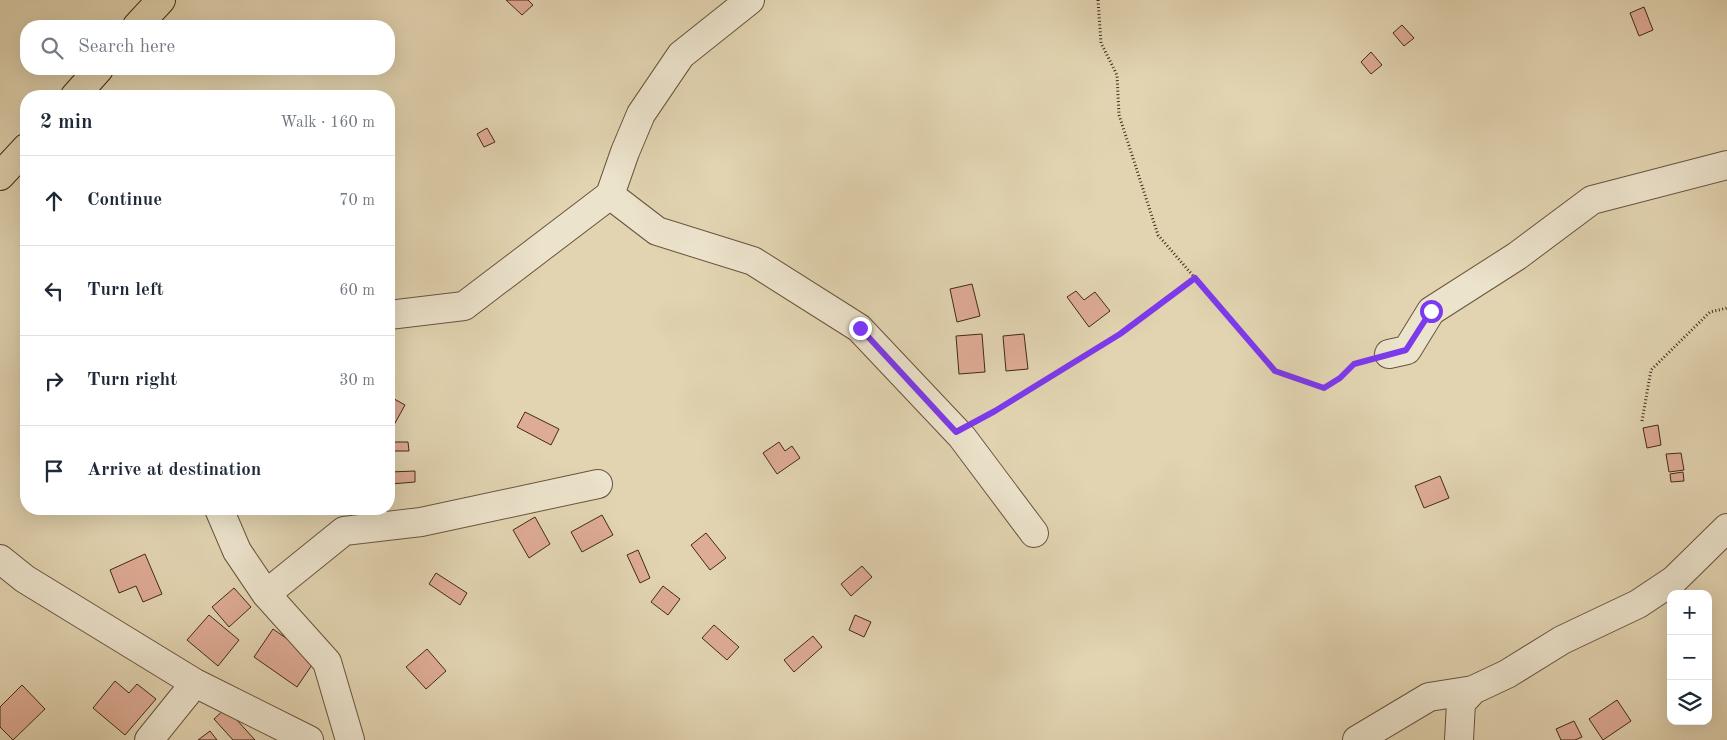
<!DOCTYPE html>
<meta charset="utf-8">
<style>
:root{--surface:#fff;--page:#f2f2f3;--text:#1f2937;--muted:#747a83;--line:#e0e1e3}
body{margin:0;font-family:"Old Standard TT",serif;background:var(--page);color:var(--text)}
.controls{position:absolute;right:15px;bottom:15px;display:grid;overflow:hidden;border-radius:10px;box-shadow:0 5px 20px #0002}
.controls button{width:45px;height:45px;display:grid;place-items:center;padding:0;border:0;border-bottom:1px solid var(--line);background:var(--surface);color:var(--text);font:25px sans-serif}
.stop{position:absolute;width:15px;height:15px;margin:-11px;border:4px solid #7c3aed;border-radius:50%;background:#fff}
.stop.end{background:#7c3aed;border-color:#fff;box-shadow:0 1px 5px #0008}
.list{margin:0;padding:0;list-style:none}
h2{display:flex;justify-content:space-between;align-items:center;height:65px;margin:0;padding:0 20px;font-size:21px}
h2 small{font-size:16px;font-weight:400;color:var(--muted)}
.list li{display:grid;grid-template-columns:32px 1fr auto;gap:15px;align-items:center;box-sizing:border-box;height:90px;padding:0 20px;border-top:1px solid var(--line)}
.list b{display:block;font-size:19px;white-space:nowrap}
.list em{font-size:16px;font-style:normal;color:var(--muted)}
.icon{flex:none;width:28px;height:28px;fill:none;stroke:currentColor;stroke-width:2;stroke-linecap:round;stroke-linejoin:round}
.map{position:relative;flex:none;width:1727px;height:740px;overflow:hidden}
.search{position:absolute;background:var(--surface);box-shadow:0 5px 20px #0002;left:20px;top:20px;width:375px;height:55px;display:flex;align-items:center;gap:12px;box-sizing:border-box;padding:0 18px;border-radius:20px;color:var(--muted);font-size:19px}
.panel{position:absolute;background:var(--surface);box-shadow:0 5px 20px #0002;left:20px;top:90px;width:375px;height:425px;border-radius:20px}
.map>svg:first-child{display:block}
</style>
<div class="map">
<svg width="1727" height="740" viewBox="0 0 1727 740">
<rect width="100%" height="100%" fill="#e2d4b1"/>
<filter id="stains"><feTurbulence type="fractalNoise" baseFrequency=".004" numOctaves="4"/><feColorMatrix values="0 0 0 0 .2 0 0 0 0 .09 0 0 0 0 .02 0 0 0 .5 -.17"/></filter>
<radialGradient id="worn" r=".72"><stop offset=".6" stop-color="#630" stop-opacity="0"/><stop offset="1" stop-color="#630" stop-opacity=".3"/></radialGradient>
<path fill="#deab94" stroke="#412a18" d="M506,0H528L533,5L522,15Z
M1644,7L1653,30L1639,36L1630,13Z
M1402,25L1414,38L1404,46L1393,33Z
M1371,52L1382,65L1371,74L1361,62Z
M487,128L495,142L484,147L477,134Z
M972,284L980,316L957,322L950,289Z
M1076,291L1084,300L1095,292L1110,311L1089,327L1067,297Z
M982,334L985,372L959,374L956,336Z
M1024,334L1028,369L1006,371L1003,336Z
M389,396L405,405L389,434Z
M525,412L559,429L551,445L517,427Z
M1658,425L1661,445L1647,448L1643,428Z
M389,442H408L409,451H389Z
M779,442L785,451L792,446L800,458L777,474L763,453Z
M1681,453L1684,470L1669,472L1666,454Z
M415,471V482L391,484L390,472Z
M1683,472L1684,481L1671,482L1670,474Z
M1440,476L1449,498L1424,508L1415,486Z
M602,515L613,535L582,552L571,532Z
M535,517L550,544L529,558L513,530Z
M706,533L726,558L710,570L691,545Z
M638,550L650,578L640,583L627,555Z
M145,554L162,594L143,602L136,586L119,593L110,570Z
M862,566L872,577L851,596L841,584Z
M436,573L467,593L460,605L429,584Z
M663,586L680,599L668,615L651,602Z
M234,588L251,607L229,627L212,607Z
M209,615L239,640L218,666L187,640Z
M855,615L871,622L864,637L849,630Z
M714,625L739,647L727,660L702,638Z
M273,629L316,659L297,687L254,657Z
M813,636L822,647L794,672L784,660Z
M427,649L446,671L426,689L406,667Z
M115,681L129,693L137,684L156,699L125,735L93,708Z
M22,685L45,709L13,740L0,727V707Z
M1617,700L1631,721L1603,740L1589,719Z
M226,708L255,740H233L214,719Z
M1574,721L1582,737L1575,740H1561L1556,729Z
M210,731L217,740H198Z"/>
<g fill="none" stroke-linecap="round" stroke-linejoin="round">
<g stroke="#69543e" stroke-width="30">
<path id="minor" d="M610,195L657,231L753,261L859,328L962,437L1034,533
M389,315L464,306L610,195L625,152L641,114L681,55L750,0
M1389,354L1407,350L1431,311L1517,256L1592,200L1727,165
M219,509L237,551L266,594L327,662L350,740
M0,559L25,579L195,683L309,740
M266,594L344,531L421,522L598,484
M149,740L195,683
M1357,740L1429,697L1473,690
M1459,740L1461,703L1473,690L1507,674L1562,640L1638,604L1674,580L1727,528"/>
</g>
<g stroke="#412a18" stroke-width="30">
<path id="trunk" d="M137,26L161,0
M75,96L99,69
M0,176L26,148"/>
</g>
<path stroke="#412a18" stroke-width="3" stroke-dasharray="1 2.5" stroke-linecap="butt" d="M1098,0L1101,43L1117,75L1119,115L1158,235L1275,371L1324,388L1340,378L1354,364L1363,361
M983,418L1120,334L1195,278
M1642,421L1651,370L1710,312L1727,308"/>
<use href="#minor" stroke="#ece3cc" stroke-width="28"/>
<use href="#trunk" stroke="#e2d4b1" stroke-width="28"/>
</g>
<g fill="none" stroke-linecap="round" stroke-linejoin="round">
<path stroke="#7c3aed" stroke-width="6" d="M860,328L956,432L995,411L1120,334L1195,278L1275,371L1324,388L1340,378L1354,364L1406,350L1431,311"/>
</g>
<rect width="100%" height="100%" filter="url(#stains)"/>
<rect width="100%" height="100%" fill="url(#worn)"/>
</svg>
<div class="controls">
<button>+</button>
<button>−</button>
<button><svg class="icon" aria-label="layers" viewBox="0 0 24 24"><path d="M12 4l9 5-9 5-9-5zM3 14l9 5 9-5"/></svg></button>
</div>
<div class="stop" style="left:1431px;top:311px"></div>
<div class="stop end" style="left:860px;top:328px"></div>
<div class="search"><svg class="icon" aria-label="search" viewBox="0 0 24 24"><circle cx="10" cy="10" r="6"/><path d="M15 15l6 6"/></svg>Search here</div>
<section class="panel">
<h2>2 min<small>Walk · 160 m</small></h2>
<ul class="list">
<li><svg class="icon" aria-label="ahead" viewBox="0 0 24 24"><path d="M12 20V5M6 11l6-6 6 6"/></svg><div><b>Continue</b></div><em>70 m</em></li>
<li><svg class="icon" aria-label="left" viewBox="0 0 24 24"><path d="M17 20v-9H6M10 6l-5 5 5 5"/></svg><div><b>Turn left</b></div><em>60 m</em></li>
<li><svg class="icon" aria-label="right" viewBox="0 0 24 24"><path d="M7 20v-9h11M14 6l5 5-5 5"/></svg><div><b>Turn right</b></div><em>30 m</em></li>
<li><svg class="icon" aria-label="arrive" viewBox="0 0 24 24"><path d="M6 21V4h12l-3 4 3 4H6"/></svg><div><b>Arrive at destination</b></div></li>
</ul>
</section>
</div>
